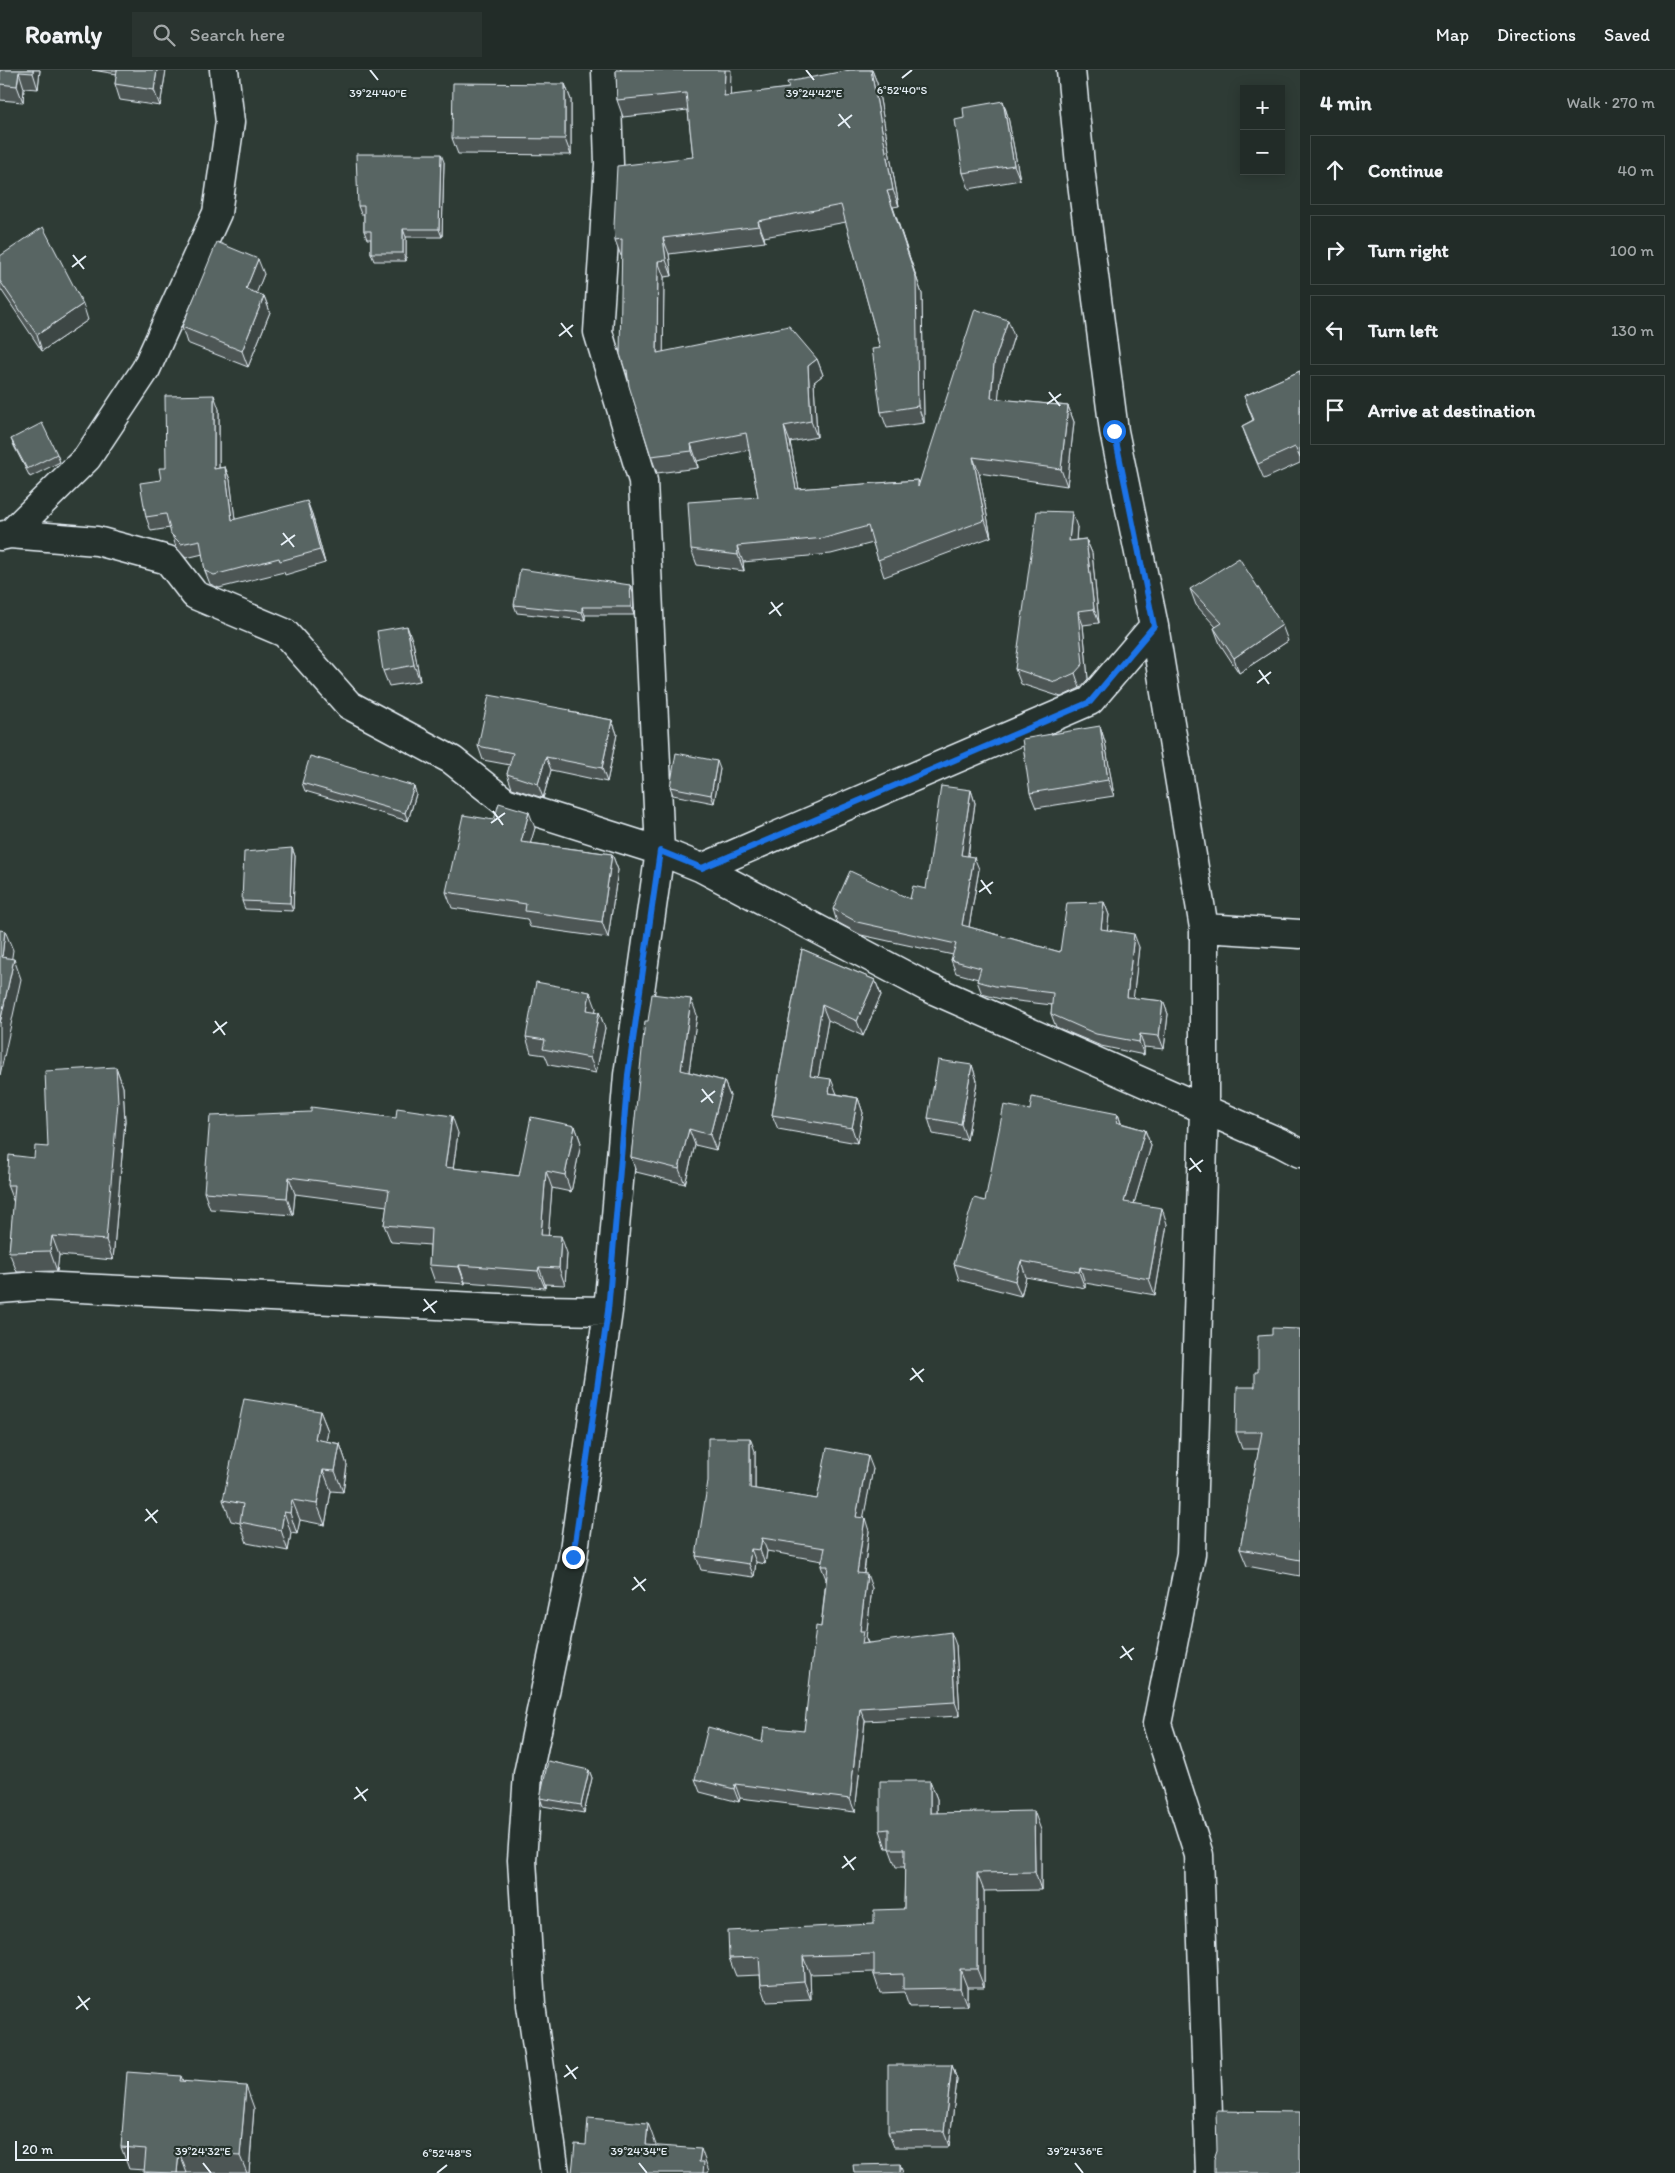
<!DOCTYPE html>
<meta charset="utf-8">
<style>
:root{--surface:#222c28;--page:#2a3430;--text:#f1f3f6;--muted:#a2a7a8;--line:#3f4845}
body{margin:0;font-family:Itim,sans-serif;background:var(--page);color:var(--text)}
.controls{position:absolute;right:15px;top:15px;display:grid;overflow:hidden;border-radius:0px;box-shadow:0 2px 12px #0003}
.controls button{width:45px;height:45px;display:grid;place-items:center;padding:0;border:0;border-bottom:1px solid var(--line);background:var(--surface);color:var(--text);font:25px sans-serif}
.scale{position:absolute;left:15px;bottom:12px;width:114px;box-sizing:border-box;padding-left:5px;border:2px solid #e8f1f8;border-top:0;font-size:14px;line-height:18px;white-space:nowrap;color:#e8f1f8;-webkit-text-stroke:4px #26332d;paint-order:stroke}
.stop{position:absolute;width:15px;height:15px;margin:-11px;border:4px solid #1a73e8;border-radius:50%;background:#fff}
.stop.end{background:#1a73e8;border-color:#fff;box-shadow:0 1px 5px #0008}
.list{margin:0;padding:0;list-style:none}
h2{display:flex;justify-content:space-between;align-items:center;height:65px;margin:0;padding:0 20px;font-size:21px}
h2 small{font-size:16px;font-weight:400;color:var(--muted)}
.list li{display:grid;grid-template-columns:32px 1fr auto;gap:15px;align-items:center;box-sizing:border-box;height:70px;margin:0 10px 10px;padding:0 10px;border:1px solid var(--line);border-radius:0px}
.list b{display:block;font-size:19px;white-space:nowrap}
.list em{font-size:16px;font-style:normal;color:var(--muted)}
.icon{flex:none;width:28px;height:28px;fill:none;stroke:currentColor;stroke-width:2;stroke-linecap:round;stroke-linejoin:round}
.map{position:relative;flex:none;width:1300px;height:2103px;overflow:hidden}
header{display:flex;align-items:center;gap:30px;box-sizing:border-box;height:70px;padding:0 25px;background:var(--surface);border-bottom:1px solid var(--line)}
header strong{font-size:24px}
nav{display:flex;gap:28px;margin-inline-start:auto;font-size:18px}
.search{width:350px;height:45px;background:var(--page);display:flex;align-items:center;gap:12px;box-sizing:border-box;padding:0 18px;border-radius:0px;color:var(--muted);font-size:19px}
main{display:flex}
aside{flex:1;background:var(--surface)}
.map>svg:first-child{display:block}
</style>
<header>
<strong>Roamly</strong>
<div class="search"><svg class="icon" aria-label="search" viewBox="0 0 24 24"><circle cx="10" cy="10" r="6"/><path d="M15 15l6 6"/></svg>Search here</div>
<nav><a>Map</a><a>Directions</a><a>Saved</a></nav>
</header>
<main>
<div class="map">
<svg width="1300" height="2103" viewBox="0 0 1300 2103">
<rect width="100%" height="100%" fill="#2e3b35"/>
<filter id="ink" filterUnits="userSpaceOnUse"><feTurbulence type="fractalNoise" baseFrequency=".02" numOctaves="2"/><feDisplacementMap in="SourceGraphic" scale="10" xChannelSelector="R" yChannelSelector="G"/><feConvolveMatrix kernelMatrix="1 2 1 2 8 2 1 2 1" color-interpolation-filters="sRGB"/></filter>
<g filter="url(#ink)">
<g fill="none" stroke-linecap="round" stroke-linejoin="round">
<g stroke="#e8f1f8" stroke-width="31">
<path id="minor" d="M1071,0L1081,105L1114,361L1154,556L1204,858V1039L1191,1484L1157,1654L1199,1785L1210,2103
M10,464L97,471L168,490L195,525L285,563L349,635L452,690L505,732L660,781L702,798L927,917L1281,1073L1300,1083
M0,466L10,464L87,388L146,299L217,143L230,52L224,0
M702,798L1090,631L1154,556
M1204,858L1300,864
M0,1219L38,1216L540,1240L608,1241
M555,2103L531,1935L522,1790L528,1704L573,1487L608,1241L628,1005L660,781L643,411L598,262L609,94L606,0"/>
</g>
<use href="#minor" stroke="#26332d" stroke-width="28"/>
</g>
<path fill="#4d5755" stroke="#e8f1f8" d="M0,0H40L38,19L24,18L23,32L0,30Z
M92,0H166L160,36L120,30L115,14L117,4Z
M616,0L731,26L789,18L850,0H872L877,13L899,136L893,137L922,224L924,353L887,358L881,342L880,278L846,152L764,167L765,172L669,184L672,206L664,207L663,282L817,289L823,305L814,312L817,367L790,372L799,419L918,410L919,413L1014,266L1000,310L998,329L1068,336L1074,352L1067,416L979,403L991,467L884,507L873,473L831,484L743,492L744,501L697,495L691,479L758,427L749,380L697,391L698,398L657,403L651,386L629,311L625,300L622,186H621L615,170L693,87L688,40L623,47L617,30Z
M565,14L571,30V85L458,84L452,68Z
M1003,31L1008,47L1020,110L969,119L963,103L964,48Z
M444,92L442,167H406V191H374L371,183V169H367L364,161V144H361L358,136Z
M0,186L88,250L42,281L0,218Z
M264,204L256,223L264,226L270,242L248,297L187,273L182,257Z
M1300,301V393L1264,409L1248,372L1242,356L1253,350L1244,326Z
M219,339V398L225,397L230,410L235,450L312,444L325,493L285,505L284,502L219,518L210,514L205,501L203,484L186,488L176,477L170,458L151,461L146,447L166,398Z
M11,369L57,384L60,392L30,407L14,376Z
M1077,457L1076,470L1086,469L1092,483L1099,553L1083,555L1088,609L1080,618L1061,627L1021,614L1015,599Z
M630,515L633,523L634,545H585V550L517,543L514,535Z
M1190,519L1288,571L1239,603L1220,574L1214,558L1216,557L1196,535Z
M413,572L420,611L389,616L383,601Z
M570,642L612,650L617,664L607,712L551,700L543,728L512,718L507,704L510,695L483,690L478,676Z
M1100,656L1105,672L1114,726L1036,738L1030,723Z
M720,699L714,733L673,725L670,717Z
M302,713L414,716L416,724L408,751L305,721Z
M971,720L975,733L968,786L979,799L969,857L1060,882L1104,832L1109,845L1107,860L1139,877L1133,928L1163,931L1168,944L1164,979L1144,977V985L1101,976L1056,957L1051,944L1052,935L1000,929L982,924L977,911L978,909L956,903L951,890L953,885L861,865L837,852L833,839L910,829L926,819Z
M535,758L530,773L612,784L618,800L608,868L530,857L527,849L452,838L446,822Z
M292,778L295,786L293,841L245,839L242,831Z
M802,879L875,910L881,925L863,966L828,950L818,1007L837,1024L858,1028L863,1043L857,1073L778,1059L772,1045Z
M596,938L595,941L599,942L605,958L596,1003L549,995L545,985L531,983L526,967Z
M697,945L689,1002L724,1011L730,1026L716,1080L695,1075L685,1114L636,1102L631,1087L648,951Z
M972,995L977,1011L967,1070L933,1064L928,1048Z
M116,997L123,1017L125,1051L113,1190L59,1185L57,1201L17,1202L9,1182L14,1133L7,1115L34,1088L48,1077Z
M1030,1040L1118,1044L1121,1053L1145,1060L1151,1076L1134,1133L1167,1154L1155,1225L1085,1213V1218L1026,1207L1021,1226L959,1210L954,1194Z
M575,1056L581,1073L571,1122L552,1118L548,1165L567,1183L565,1215L545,1214V1218L465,1212V1214L435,1212L429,1195L430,1175L391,1172L384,1155L387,1136L295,1124L293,1145L210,1139L204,1122L458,1063L453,1098L519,1106Z
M1300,1259V1506L1247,1496L1240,1479L1259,1379H1242L1236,1362L1255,1317L1258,1302Z
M320,1341L328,1361L326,1371L340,1374L347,1395L343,1422L331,1421L325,1455L300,1450L297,1464L291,1463L288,1481L247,1473L240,1453L231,1451L223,1430Z
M755,1381V1419L817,1429L873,1399L863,1448L869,1461L864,1504L872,1518L866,1568L868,1573L956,1575L960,1646L865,1651L855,1742L740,1728L739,1732L700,1722L695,1709L762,1672L804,1661L821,1557L826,1509L821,1496L822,1491L767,1481L765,1494L756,1492L754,1507L701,1500L696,1486Z
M589,1700L592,1708L584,1743L543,1736L540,1728Z
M930,1711L937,1729V1743L1041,1760V1820L984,1821V1917H967V1936L909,1937L904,1922L880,1923L874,1905V1902L810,1904L811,1930L767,1932L761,1914L760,1905L736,1906L729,1888L874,1854L904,1839L905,1797H896L889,1778H886L880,1760Z
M952,1995L957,2010L949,2077H894L888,2062Z
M181,2006L183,2011L254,2038L249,2103H145V2100L129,2099L121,2077Z"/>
<path fill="#3e4745" stroke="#e8f1f8" d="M33,0H40L38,19L33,3Z
M157,0H166L160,36L154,20Z
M725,0H731L730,43L724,26Z
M871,0H872L877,13L899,136L893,120Z
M19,2L24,18L23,32L17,16Z
M565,14L571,30V85L565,69Z
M1003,31L1008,47L1020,110L1014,95Z
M441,84L444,92L442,167L439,159Z
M887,121L922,224L924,353L918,336Z
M758,151L764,167L765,172L759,156Z
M403,159L406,167V191L403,183Z
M663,168L669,184L672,206L666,190Z
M258,189L264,204L252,234L246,219Z
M658,191L664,207L663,300L657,283Z
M264,226L270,242L248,297L242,281Z
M83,234L88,250L42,281L37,265Z
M1008,250L1014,266L1000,310L997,345L991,328L994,293Z
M817,289L823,305L814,312L817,367L811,351L808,296Z
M214,325L219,339V412L214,399Z
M1068,336L1074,352L1067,416L1061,399Z
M784,356L790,372L802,435L796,419Z
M691,374L697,391L698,398L692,381Z
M973,387L979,403L991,467L985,450Z
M225,397L230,410L237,464L232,450Z
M307,431L312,444L325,493L320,480Z
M1072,442L1077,457L1075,486L1069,471Z
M1086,469L1092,483L1099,553L1094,539Z
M737,476L743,492L744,501L738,485Z
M630,515L633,523L634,545L631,537Z
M582,537L585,545V550L582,542Z
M1078,541L1083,555L1088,609L1080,618L1075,603Z
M1282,555L1288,571L1239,603L1234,588Z
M407,556L413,572L420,611L414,595Z
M612,650L617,664L607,712L602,698Z
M1100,656L1105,672L1114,726L1108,710Z
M546,687L551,700L543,728L538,714Z
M717,691L720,699L714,733L711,725Z
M414,716L416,724L408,751L405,743Z
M971,720L975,733L966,798L961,785Z
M529,742L535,758L526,788L521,772Z
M292,778L295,786L293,841L290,833Z
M612,784L618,800L608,868L602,852Z
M974,787L979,799L967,868L962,855Z
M1104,832L1109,845L1106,872L1101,859Z
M5,861L13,880L9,907L2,887Z
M1134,864L1139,877L1132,940L1127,927Z
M14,889L21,909L0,1005V953Z
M875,910L881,925L863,966L857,951Z
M590,922L596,938L593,956L587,940Z
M691,929L697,945L687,1015L681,1000Z
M1163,931L1168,944L1164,979L1159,966Z
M822,935L828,950L816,1020L810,1006Z
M599,942L605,958L596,1003L590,988Z
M1140,964L1144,977V985L1139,972Z
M972,995L977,1011L967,1070L961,1054Z
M116,997L123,1017L125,1051L113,1190L106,1170Z
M831,1009L837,1024L829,1023Z
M724,1011L730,1026L716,1080L710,1065Z
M858,1028L863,1043L857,1073L852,1058Z
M1118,1044L1123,1060L1116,1052Z
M452,1046L458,1063L451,1114L445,1097Z
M575,1056L581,1073L571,1122L565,1105Z
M689,1059L695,1075L685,1114L679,1099Z
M1145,1060L1151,1076L1130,1147L1124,1132Z
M546,1101L552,1118L547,1182L541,1165Z
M289,1107L295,1124L293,1145L287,1128Z
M1162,1138L1167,1154L1155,1225L1149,1209Z
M52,1166L59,1185L57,1201L50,1181Z
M561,1166L567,1183L565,1215L559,1198Z
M1021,1191L1026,1207L1021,1226L1015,1211Z
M459,1195L465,1212V1214L459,1197Z
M539,1197L545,1214V1218L538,1201Z
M1080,1197L1085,1213V1218L1079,1202Z
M320,1341L328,1361L323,1390L315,1369Z
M750,1368L755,1381V1432L750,1418Z
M340,1374L347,1395L343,1422L335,1401Z
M868,1386L873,1399L861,1460L856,1447Z
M323,1400L331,1421L325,1455L317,1434Z
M292,1430L300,1450L297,1464L290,1443Z
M284,1442L291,1463L288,1481L281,1460Z
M865,1448L869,1461L862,1517L857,1503Z
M762,1468L767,1481L765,1494L760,1480Z
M751,1479L756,1492L754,1507L749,1494Z
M867,1504L872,1518L866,1568L868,1575L862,1574L860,1561Z
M951,1562L956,1575L960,1646L955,1632Z
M860,1638L865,1651L855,1742L850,1729Z
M589,1700L592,1708L584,1743L581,1735Z
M930,1711L937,1729V1761L930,1743Z
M735,1714L740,1728L739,1732L734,1719Z
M1034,1741L1041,1760V1820L1035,1802Z
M977,1803L984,1821V1917L977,1899Z
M803,1886L810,1904L811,1930L804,1911Z
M960,1899L967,1917V1936L960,1918Z
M952,1995L957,2010L949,2077L944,2061Z
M246,2016L254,2038L249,2103H247L240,2086Z
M648,2053L656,2075L654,2096L646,2075Z
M701,2079L709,2101L708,2103H703L699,2092Z
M179,2082L187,2103H177Z
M900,2094L903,2103H900Z"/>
<path fill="#596563" stroke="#e8f1f8" d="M0,0H33V3L19,2L17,16L0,14Z
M117,0H157L154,20L115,14Z
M616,0H725L724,26L789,18L787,12L850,0H871L893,120L887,121L916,208L918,336L881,342L872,279L880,278L841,135L758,151L759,156L663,168L666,190L658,191L657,283L789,256L817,289L808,296L811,351L784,356L796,419L918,410V417L975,239L1008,250L994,293L991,328L1068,336L1061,399L973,387L985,450L878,490L868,456L825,468L737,476L738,485L691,479L688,432L758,427L746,363L691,374L692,381L651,386L629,316L627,300H625L620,284L622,169L615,170L614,156L617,96L693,87L686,23L617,30Z
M453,13L565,14V69L452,68Z
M1003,31L1014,95L963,103L955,50L964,48L963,38Z
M356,84H441L439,159H403V183H371V161H364V136H358Z
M43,157L83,234L37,265L0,211V186Z
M217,172L258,189L246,219L264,226L242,281L182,257Z
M1300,301V388L1295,377L1258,394L1242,356L1254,350L1244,326Z
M214,325V399L225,397L232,450L307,431L320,480L280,491L279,488L214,505L205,501L200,470L181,474L171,464L166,444L146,447L140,413L161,410L159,398H166L165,326Z
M42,353L57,384L27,399L11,369Z
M1037,441L1072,442L1069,471L1086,469L1094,539L1078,541L1083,594L1075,603L1055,612L1015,599Z
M1239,488L1282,555L1234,588L1214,558L1222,553L1190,519Z
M520,499L630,515L631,537H582V542L514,535Z
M407,556L414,595L383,601L377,561Z
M489,625L570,640L569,642L612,650L602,698L546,687L538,714L507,704L513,683L478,676Z
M1100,656L1108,710L1030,723L1022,669Z
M676,683L717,691L711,725L670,717Z
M310,686L414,716L405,743L302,713Z
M941,716L971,720L961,785L974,787L962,855L1060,882L1067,833L1104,832L1101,859L1134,864L1127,927L1163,931L1159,966L1140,964L1139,972L1096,964L1051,944L1053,923L995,916L977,911L981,898L951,890L956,874L857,852L833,839L850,801L910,829L913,816L926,819Z
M499,733L529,742L521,772L612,784L602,852L525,841L526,834L446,822L463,745L494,750Z
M292,778L290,833L242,831L244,782Z
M0,860L5,861L2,887L14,889L0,953Z
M802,879L875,910L857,951L822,935L810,1006L831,1009L829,1023L858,1028L852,1058L772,1045Z
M536,912L590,922L587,940L599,942L590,988L543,979L545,970L526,967Z
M652,924L691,929L681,1000L724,1011L710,1065L689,1059L679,1099L631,1087L645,951H648Z
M938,990L972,995L961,1054L928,1048Z
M116,997L118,1032L106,1170L52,1166L50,1181L9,1182L15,1115H7L9,1085L34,1088L35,1076L48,1077L45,1001Z
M1032,1027L1118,1044L1116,1052L1145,1060L1124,1132L1162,1138L1149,1209L1080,1197L1079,1202L1021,1191L1015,1211L954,1194L974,1128L985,1131L1004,1035L1030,1040Z
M311,1037L396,1048L397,1038L452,1046L445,1097L519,1106L531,1047L575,1056L565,1105L546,1101L541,1165L561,1166L559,1198L539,1197L538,1201L459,1195V1197L429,1195L431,1159L384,1155L389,1120L289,1107L287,1128L204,1122L210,1046L311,1042Z
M1272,1258L1300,1259V1490L1240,1479L1262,1362H1236L1237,1317H1255V1302H1258V1266L1272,1265Z
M244,1329L320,1341L315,1369L340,1374L335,1401L323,1400L317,1434L292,1430L290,1443L284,1442L281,1460L240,1452L243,1434L223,1430Z
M708,1368H750V1418L817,1429L827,1378L868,1386L856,1447L865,1448L857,1503L867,1504L860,1561H864L862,1574L951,1562L955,1632L860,1638L850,1729L735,1714L734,1719L695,1709L708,1657L762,1672L764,1657L804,1661L816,1556L821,1557L828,1496H821L825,1478L762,1468L760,1480L751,1479L749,1494L696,1486L708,1411Z
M548,1691L589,1700L581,1735L540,1728Z
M880,1711H930V1743L1034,1741L1035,1802L977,1803V1899H960V1918L903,1919V1904L874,1905V1884L803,1886L804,1911L761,1914L759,1887L729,1888L728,1861L874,1854V1840L904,1839L905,1779H889V1759L880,1760Z
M888,1995H952L944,2061L888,2062Z
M127,2002L181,2006L180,2011L246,2016L240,2086L179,2082L177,2103L144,2102L146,2079L121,2077Z
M1216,2041L1300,2042V2103H1214V2089L1217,2080Z
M588,2048L648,2053L646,2075L701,2079L699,2092H704L703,2103H572L575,2074L586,2075Z
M900,2094V2103H854L853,2095Z"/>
</g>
<g fill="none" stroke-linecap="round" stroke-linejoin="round" filter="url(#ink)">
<path stroke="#1a73e8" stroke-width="6" d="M573,1487L608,1241L628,1005L660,781L702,798L1090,632L1154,556L1114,361"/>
</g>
<path fill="none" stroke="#e8f1f8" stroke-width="2" d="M370,0L378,10M806,0L814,10M902,8L912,0M839,44L850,58M838,56L852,45M73,185L84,199M72,197L86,186M561,253L572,267M559,266L573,255M1049,322L1060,336M1047,334L1061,324M283,463L294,477M281,475L295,465M771,532L781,546M769,544L783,533M1259,600L1269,614M1257,613L1271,602M493,741L503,755M491,753L505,743M981,810L991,824M979,822L993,812M215,951L225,965M213,963L227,952M702,1019L713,1033M701,1032L715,1021M1190,1088L1201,1102M1189,1100L1203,1090M424,1229L435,1243M423,1241L437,1231M912,1298L923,1312M910,1310L924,1299M146,1439L157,1453M145,1451L158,1440M634,1507L645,1521M632,1520L646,1509M1122,1576L1132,1590M1120,1588L1134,1578M356,1717L366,1731M354,1729L368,1719M844,1786L854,1800M842,1798L856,1787M78,1926L88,1940M76,1939L90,1928M566,1995L576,2009M564,2007L578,1997M203,2093L211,2103M639,2093L647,2103M1075,2093L1083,2103M437,2103L447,2095"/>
<g font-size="12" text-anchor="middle" fill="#e8f1f8" stroke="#26332d" stroke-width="4.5" stroke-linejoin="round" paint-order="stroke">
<text x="902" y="24">6°52'40"S</text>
<text x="378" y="27">39°24'40"E</text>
<text x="814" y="27">39°24'42"E</text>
<text x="203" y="2085">39°24'32"E</text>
<text x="639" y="2085">39°24'34"E</text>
<text x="1075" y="2085">39°24'36"E</text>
<text x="447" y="2087">6°52'48"S</text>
</g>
</svg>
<div class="controls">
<button>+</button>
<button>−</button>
</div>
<div class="scale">20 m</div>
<div class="stop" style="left:1114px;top:361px"></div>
<div class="stop end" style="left:573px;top:1487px"></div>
</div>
<aside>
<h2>4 min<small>Walk · 270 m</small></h2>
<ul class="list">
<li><svg class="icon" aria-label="ahead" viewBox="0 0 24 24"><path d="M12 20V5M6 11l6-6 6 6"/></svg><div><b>Continue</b></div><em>40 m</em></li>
<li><svg class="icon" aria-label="right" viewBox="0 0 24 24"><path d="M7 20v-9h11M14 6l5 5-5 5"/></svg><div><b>Turn right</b></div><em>100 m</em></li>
<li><svg class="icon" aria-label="left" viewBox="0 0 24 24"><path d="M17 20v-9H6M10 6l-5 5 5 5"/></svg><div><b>Turn left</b></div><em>130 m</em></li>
<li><svg class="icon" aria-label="arrive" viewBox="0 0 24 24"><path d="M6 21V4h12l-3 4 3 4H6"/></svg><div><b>Arrive at destination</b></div></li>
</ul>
</aside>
</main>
